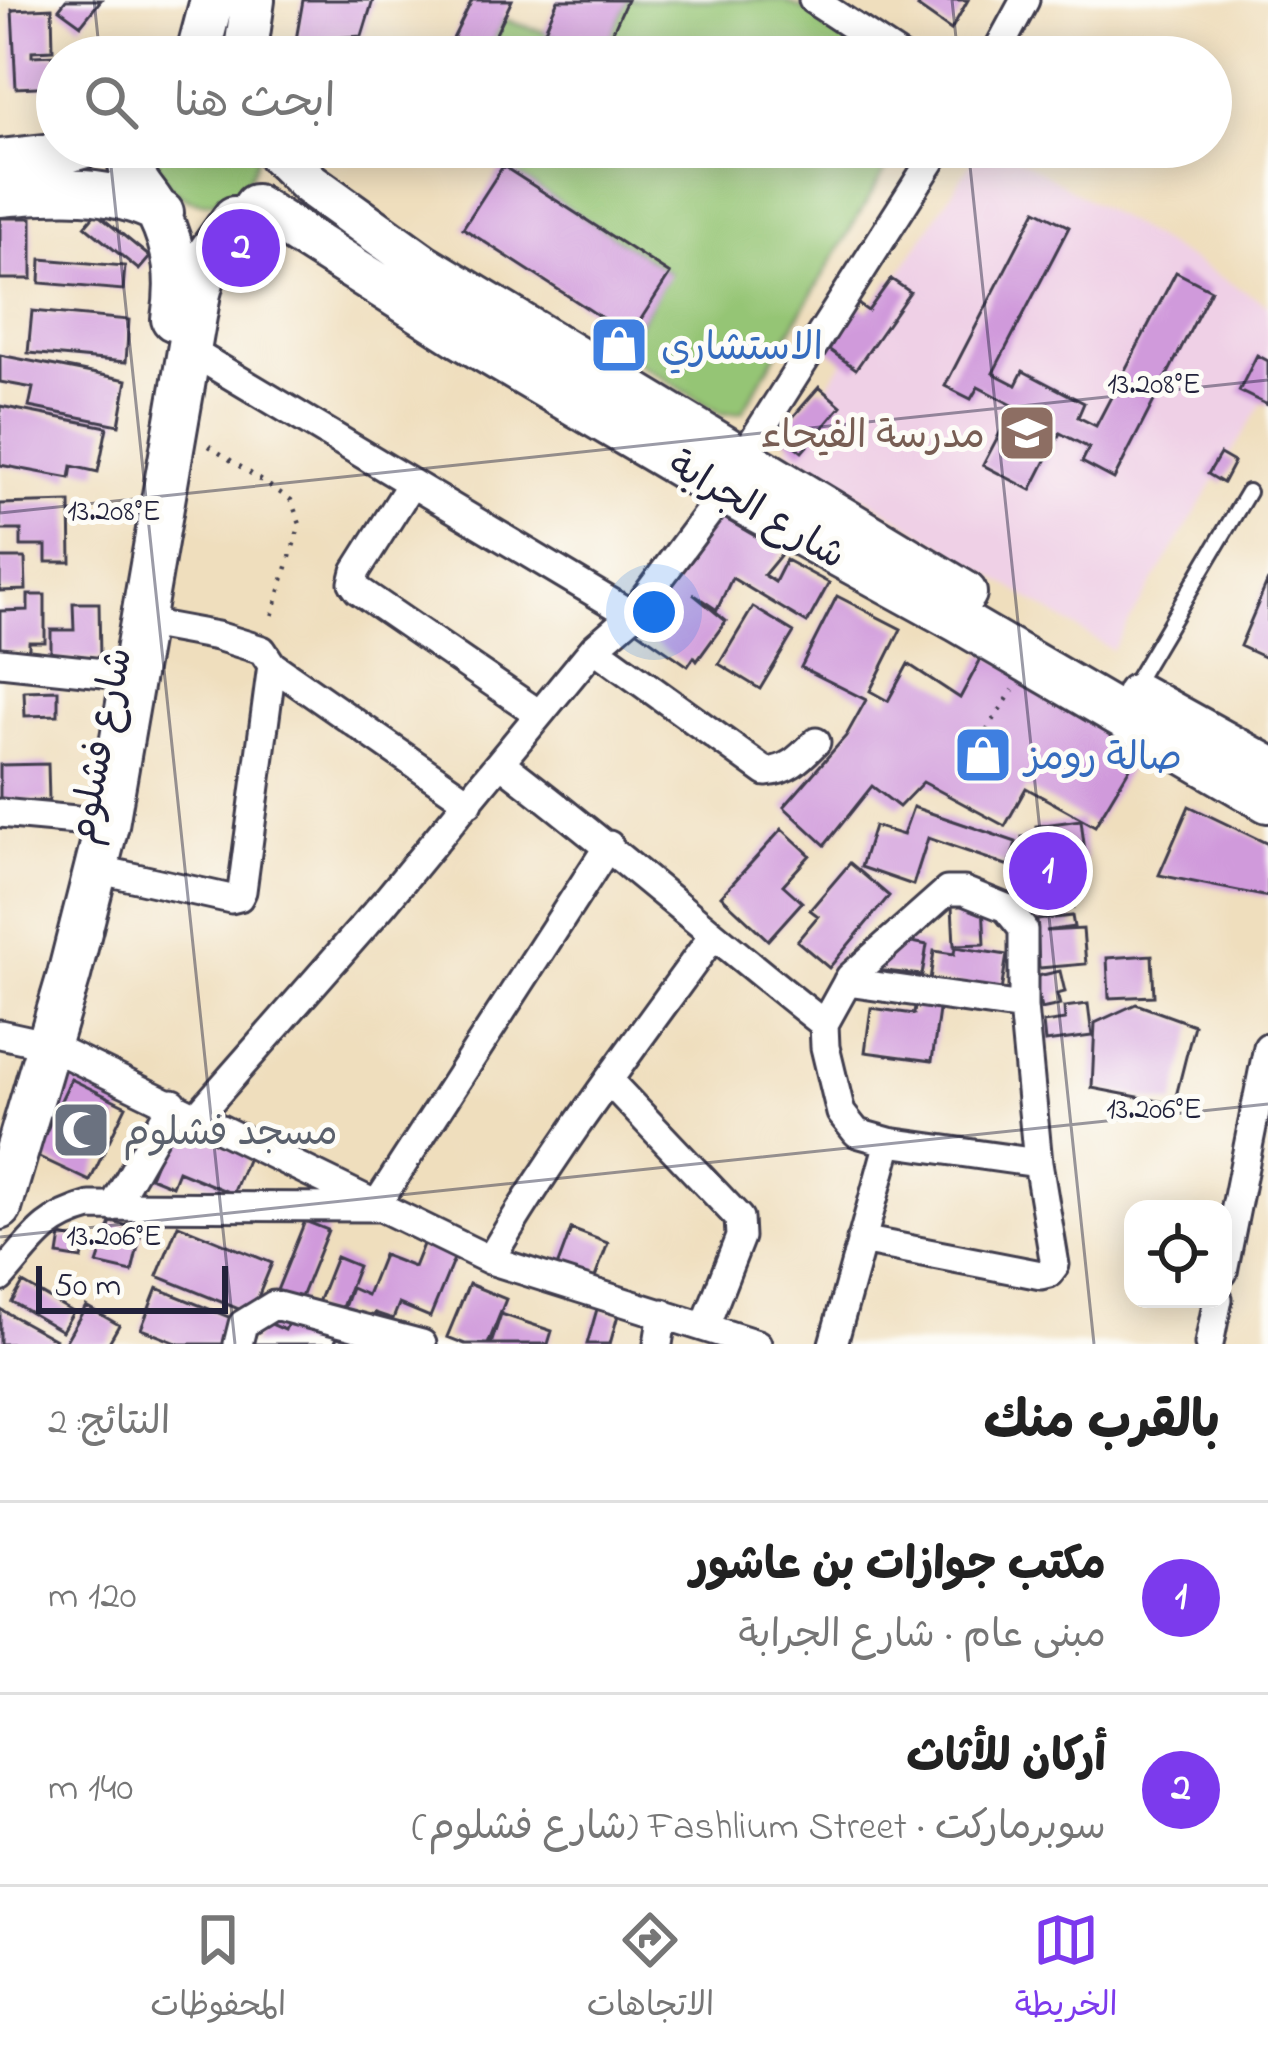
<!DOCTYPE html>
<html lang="ar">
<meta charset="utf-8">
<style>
:root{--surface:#fff;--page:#f2f2f2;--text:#222;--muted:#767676;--line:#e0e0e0;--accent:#7c3aed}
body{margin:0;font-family:"Indie Flower","Playpen Sans Arabic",sans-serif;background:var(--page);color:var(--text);direction:rtl}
.controls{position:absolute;right:36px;bottom:36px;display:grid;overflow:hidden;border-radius:24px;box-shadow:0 6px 30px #0003}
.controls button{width:108px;height:108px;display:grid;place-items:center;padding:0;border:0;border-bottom:3px solid var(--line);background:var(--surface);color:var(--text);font:60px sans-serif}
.scale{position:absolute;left:36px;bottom:30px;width:192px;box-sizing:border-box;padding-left:12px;border:6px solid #22223b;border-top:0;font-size:33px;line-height:42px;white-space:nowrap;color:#22223b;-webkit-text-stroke:9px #fdfcf7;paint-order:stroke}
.you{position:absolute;left:654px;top:612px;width:42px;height:42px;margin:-30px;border:9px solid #fff;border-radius:50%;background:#1a73e8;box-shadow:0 0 0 18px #1a73e833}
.badge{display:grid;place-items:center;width:78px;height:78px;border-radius:50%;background:var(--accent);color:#fff;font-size:39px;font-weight:700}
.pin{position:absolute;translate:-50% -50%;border:6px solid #fff;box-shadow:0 3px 12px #0006}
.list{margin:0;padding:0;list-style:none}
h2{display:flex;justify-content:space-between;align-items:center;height:156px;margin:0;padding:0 48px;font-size:51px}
h2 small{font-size:39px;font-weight:400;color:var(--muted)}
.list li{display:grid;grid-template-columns:78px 1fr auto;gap:36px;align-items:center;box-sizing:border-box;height:192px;padding:0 48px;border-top:3px solid var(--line)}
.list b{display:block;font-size:45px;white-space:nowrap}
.list p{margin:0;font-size:39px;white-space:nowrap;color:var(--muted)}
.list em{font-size:39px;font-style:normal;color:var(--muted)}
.icon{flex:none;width:66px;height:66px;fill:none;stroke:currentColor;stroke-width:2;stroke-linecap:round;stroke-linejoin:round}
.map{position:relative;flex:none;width:1268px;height:1344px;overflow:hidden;direction:ltr}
.search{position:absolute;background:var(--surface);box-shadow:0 6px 30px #0003;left:36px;right:36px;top:36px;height:132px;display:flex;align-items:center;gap:30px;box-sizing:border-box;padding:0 42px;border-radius:66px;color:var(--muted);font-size:45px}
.sheet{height:540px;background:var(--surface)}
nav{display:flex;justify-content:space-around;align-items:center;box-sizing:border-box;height:168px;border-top:3px solid var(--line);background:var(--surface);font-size:33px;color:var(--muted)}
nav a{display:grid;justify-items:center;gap:6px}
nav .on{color:var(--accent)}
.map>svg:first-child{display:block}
</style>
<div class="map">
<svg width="1268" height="1344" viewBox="0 0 1268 1344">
<rect width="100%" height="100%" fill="#fdfcf7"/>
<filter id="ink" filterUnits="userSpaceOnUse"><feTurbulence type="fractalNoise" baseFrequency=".00833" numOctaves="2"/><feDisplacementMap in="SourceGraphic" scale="24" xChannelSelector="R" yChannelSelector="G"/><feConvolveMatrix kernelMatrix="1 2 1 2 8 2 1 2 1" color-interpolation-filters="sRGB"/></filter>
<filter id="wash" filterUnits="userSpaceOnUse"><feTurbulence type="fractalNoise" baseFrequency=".004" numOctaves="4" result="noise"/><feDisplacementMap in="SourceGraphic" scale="48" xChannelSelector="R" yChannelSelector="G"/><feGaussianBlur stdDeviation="2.7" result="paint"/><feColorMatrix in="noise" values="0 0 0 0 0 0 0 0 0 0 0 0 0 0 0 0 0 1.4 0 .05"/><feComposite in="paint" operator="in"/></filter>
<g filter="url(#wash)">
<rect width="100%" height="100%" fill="#efdebd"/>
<path fill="#efd0e6" d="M981,147H998L1268,305V393L1112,650L787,449Z"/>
<path fill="#95c575" stroke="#5c7458" stroke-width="3" d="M627,0H782L862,33L885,57H601Z
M503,20L544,32L597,57H485Z
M154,147H259C250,221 161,221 154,147Z
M466,147H899L742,412L722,414L622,353L669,273L503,166Z"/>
<g id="blocks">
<path fill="#d09adb" d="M66,0H101L81,25L59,9Z
M303,0H373L362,36L334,38V57H293Z
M472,0H512L485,57H444Z
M558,0H627L601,57L544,32Z
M923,0H968L951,30L918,7Z
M52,8L53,50L32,51V56L57,55V86L16,88L12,10Z
M503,166L670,274L630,336L463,228Z
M1036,210L1069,227L993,373L1016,385L1023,371L1084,403L1078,417L1096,426L1176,272L1211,290L1114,479L1082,462L1089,448L1060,433L1031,490L983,465L1014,406L978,387L971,399L945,386Z
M96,213L150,257L139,270L85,226Z
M0,218H32V279H0Z
M41,259L125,266L123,290L40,283Z
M891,279L910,292L856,369L824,346L855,302L868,311Z
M32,311L129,320L126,362L28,353Z
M0,355L127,380L119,425L29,407L33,388L0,382Z
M1257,355L1268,361V405L1239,391Z
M819,387L841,406L802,452L779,433Z
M0,406L107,427L98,472L72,466L70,478L0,465Z
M1220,454L1234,462L1223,483L1208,474Z
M70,502L71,562H46V546H21V530H0V504Z
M715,513L783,552L764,575L775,582L786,560L829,583L807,623L732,578L717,610L693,594L726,621L697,661L694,657L688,666L632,627Z
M0,558H25L26,590L0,591Z
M1268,580V659L1240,646Z
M28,595H45V642H29V650L0,651V611L28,610Z
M837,596L901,629L870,691L888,701L908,664L960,698L984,653L1065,696L1060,705L1141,749L1095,826L1026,788L1005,826L923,782L899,807L872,786L825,845L784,807L846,736L866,700L801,667Z
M73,603H99L100,659L51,660V630H74Z
M753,607L794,632L760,689L719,664Z
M58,690V715L25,716L24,691Z
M48,764L49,800L0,801V765Z
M1189,806L1268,844V897L1159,875Z
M913,807L1016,842L1009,866L928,838L913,885L861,867L874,826L903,835Z
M1081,820L1086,860L1078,861L1080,876L1040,881L1038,864L1026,866L1022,837L1037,835L1036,826Z
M782,829L810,855L783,885L802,902L768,940L721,896Z
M850,863L889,896L829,968L797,941L818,916L810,910Z
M1071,893L1073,908L1036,910L1034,896Z
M983,904L985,944L954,945L952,906Z
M1072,916L1074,927L1046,931L1083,929L1086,964L1039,968L1037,920Z
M902,940L927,945L922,975L866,969Z
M955,947L1007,955L1001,991L930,980L934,951L954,954Z
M1152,955L1154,996L1109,998L1107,958Z
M1060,971L1065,992L1057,994L1060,1005L1041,1009L1034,977Z
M916,999L940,1003L932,1061L865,1052L871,1008L914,1014Z
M1088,1004L1092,1036L1045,1042L1043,1023L1065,1020L1064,1007Z
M1136,1004L1194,1025L1174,1104L1092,1088L1095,1023Z
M71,1079L126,1106L90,1181L35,1155Z
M172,1123L249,1155L233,1194L178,1171L172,1186L150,1177Z
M305,1221L328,1230L297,1307L274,1298Z
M111,1222L142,1229L132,1272L97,1264Z
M178,1225L272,1263L251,1314L157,1276Z
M571,1229L608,1243L594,1280L565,1269L562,1277L554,1275Z
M428,1232L458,1249L430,1317L399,1304L393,1319L375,1313L372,1322L343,1310L351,1288L367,1295L383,1255L414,1267Z
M61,1236L86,1241L82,1259L58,1255Z
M336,1257L358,1266L337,1320L315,1310Z
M23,1283L73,1312L62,1331L12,1302Z
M469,1284L506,1299L488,1344H465L447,1337Z
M157,1288L234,1319L224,1344H179L141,1329Z
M86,1306L119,1325L108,1344H64Z
M0,1309L56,1340L54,1344H0Z
M597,1309L618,1315L610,1344H587Z
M293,1311L340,1330L334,1344H252L262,1320L285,1330Z
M501,1314L552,1331L548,1344H491Z"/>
</g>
</g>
<g filter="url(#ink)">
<use href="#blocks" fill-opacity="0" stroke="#413e4e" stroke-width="3"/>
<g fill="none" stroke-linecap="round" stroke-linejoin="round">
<g stroke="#413e4e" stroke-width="20">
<path id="service" d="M1133,686L1248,492"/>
</g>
<g stroke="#413e4e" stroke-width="33">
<path id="minor" d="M813,0L900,57
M994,57L1025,0
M187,349L632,615
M741,460L940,147
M411,484L356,571L353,583L358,590L539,714
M594,648L766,772C789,770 800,758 816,742
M0,662L113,674
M272,665L469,802
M502,764C612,847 715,939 824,1024
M0,813L87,821
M96,869L231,899L239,897L242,891L272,665L262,650L217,636L141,622
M847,982L1023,1007
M0,1034L46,1044L490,1260L757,1344
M609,1081L739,1218L740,1237L705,1326
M198,1115L385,902L594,648L632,615L724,492
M113,1207L173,1103
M861,1240L1041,1275L1049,1273L1055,1265L1038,1163L1023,1007V929L1006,908L964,891H947L850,977L824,1024L825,1047L841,1113L857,1133L889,1142L1038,1163
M490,1260C556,1147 636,1043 713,936
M1223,1272L1268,1047
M0,1278C32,1242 42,1219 90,1206L375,1207L609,845
M238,1344L243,1324L274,1305L422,1344
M658,1344L663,1313
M833,1344L889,1142
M1209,1344L1218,1299"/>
</g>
<g stroke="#413e4e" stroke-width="48">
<path id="primary" d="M197,57L212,0
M245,57L253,0
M129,147C127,183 147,189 159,215C176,250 179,281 173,319
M277,152L310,184L423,265L965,593
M0,161L53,155L82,147
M0,195C57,190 110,186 162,213
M255,206L458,335L724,492L959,621L1268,801
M1138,695L1268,767
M0,1208L69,975L107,825L199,293L210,252L234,218"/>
</g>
<path stroke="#413e4e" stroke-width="4.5" stroke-dasharray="3 9" stroke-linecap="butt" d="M209,446L291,500L300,524L270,623
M980,741L1013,690"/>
<use href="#service" stroke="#fff" stroke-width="14"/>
<use href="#minor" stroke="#fff" stroke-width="27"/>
<use href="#primary" stroke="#fff" stroke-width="42"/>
</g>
</g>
<path fill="none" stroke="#22223b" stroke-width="3" stroke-opacity="0.45" d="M94,0L100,57M952,0L958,57M109,147L235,1344M968,147L1094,1344M0,513L1268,380M0,1237L1268,1104"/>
<defs>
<g id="shop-square" transform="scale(3)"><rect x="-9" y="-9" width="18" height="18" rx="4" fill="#3f7fe0" stroke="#fdfcf7"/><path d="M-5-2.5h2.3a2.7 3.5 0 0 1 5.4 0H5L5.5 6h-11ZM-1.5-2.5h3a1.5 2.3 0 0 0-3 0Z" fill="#fff"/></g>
<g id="school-square" transform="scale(3)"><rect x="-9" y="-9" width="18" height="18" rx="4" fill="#8d6e63" stroke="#fdfcf7"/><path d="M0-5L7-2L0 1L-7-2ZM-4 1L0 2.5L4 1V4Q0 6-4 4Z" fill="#fff"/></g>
<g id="mosque-square" transform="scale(3)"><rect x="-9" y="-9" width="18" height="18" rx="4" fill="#6b7280" stroke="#fdfcf7"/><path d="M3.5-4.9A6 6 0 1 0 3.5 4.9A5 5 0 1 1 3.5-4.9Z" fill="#fff"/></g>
</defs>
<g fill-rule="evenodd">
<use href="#shop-square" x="619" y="345"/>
<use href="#school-square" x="1027" y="433"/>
<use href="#shop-square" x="983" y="755"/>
<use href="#mosque-square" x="81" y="1130"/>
</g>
<g text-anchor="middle" stroke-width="10" stroke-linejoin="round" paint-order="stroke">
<g font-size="39" fill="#366cbe" stroke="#fdfcf7" text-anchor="start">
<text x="661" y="359">الاستشاري</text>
<text x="1025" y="769">صالة رومز</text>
</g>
<g font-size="39" fill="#785e54" stroke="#fdfcf7" text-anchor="end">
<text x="985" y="447">مدرسة الفيحاء</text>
</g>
<g font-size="39" fill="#22223b" stroke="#fdfcf7">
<text transform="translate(758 508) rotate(30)" y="14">شارع الجرابة</text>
<text transform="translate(98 745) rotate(-79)" y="14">شارع فشلوم</text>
</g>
<g font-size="39" fill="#5b616d" stroke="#fdfcf7" text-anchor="start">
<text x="123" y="1144">مسجد فشلوم</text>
</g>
</g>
<g font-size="30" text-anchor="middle" fill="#22223b" stroke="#fdfcf7" stroke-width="10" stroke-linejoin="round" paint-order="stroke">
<text x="1154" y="393">13.208°E</text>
<text x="114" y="520">13.208°E</text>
<text x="1154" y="1118">13.206°E</text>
<text x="114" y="1245">13.206°E</text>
</g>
</svg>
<div class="controls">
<button><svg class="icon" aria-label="locate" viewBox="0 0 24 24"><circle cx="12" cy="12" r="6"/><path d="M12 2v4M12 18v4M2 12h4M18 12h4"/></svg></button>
</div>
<div class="scale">50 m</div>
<div class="you"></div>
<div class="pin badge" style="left:1048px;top:871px">1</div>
<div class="pin badge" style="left:241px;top:248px">2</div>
<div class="search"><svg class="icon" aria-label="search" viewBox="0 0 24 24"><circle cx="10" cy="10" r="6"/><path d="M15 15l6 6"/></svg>ابحث هنا</div>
</div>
<section class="sheet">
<h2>بالقرب منك<small>النتائج: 2</small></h2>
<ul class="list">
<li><span class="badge">1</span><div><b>مكتب جوازات بن عاشور</b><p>مبنى عام · شارع الجرابة</p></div><em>120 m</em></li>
<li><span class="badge">2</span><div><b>أركان للأثاث</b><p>سوبرماركت · Fashlium Street (شارع فشلوم)</p></div><em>140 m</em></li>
</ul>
</section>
<nav>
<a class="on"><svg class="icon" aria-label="map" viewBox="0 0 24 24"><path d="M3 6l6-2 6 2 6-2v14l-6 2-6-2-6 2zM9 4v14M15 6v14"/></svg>الخريطة</a>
<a><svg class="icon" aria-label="directions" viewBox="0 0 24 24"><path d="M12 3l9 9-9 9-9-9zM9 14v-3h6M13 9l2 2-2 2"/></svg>الاتجاهات</a>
<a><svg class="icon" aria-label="saved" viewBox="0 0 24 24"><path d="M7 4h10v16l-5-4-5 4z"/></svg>المحفوظات</a>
</nav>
